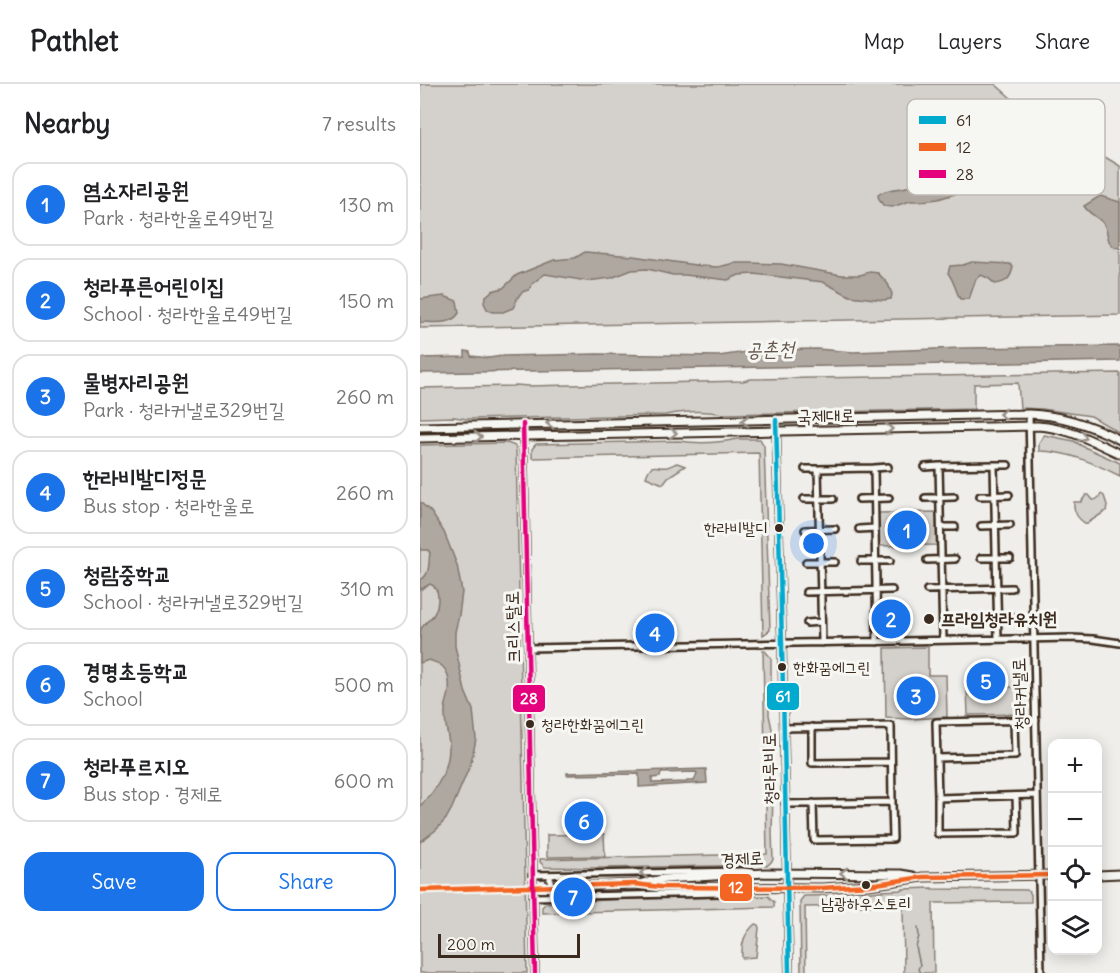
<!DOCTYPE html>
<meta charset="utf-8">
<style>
:root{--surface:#fff;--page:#f2f2f2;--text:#202124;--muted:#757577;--line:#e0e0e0;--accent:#1a73e8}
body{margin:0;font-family:Delius,"Poor Story",sans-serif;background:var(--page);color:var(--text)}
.controls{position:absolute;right:18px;bottom:18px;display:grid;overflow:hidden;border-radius:12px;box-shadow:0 3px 15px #0003}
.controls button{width:54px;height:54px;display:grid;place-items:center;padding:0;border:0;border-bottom:2px solid var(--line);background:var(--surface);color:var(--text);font:30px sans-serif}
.scale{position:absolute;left:18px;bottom:15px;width:142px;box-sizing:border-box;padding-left:6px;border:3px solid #3b2a1e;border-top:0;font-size:16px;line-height:21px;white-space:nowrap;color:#3b2a1e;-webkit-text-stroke:4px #f6f6f2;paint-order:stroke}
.you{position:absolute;left:394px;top:460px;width:21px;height:21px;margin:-15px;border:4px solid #fff;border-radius:50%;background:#1a73e8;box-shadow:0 0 0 9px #1a73e833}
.badge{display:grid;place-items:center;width:39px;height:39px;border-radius:50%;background:var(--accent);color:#fff;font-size:20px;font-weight:700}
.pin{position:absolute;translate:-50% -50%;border:3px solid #fff;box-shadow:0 2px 6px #0006}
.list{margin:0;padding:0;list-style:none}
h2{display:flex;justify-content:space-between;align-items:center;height:78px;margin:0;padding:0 24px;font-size:26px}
h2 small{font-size:20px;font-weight:400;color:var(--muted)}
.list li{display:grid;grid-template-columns:39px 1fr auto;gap:18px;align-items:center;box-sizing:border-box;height:84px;margin:0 12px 12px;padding:0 12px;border:2px solid var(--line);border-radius:18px}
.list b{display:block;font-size:22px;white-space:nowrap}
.list p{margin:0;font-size:20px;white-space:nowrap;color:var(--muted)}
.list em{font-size:20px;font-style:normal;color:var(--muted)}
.actions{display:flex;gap:12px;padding:18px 24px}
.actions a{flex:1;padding:14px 0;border:2px solid var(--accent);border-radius:18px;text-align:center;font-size:21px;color:var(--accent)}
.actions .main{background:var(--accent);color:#fff}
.icon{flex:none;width:33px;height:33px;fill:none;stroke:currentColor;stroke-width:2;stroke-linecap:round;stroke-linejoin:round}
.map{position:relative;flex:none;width:700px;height:889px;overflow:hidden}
header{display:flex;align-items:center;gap:36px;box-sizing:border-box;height:84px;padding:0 30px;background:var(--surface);border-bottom:2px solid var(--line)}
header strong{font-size:28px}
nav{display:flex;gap:33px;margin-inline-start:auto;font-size:21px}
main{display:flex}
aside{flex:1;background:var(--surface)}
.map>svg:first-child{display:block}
</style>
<header>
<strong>Pathlet</strong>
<nav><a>Map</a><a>Layers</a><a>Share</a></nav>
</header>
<main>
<aside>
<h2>Nearby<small>7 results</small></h2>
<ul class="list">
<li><span class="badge">1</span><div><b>염소자리공원</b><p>Park · 청라한울로49번길</p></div><em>130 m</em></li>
<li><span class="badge">2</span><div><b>청라푸른어린이집</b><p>School · 청라한울로49번길</p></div><em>150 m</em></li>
<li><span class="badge">3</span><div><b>물병자리공원</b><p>Park · 청라커낼로329번길</p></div><em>260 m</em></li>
<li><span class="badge">4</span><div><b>한라비발디정문</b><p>Bus stop · 청라한울로</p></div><em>260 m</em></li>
<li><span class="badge">5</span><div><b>청람중학교</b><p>School · 청라커낼로329번길</p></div><em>310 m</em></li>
<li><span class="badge">6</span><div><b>경명초등학교</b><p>School</p></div><em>500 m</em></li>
<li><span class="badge">7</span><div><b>청라푸르지오</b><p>Bus stop · 경제로</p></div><em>600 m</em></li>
</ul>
<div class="actions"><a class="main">Save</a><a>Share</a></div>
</aside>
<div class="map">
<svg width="700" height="889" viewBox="0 0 700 889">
<rect width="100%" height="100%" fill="#efeeea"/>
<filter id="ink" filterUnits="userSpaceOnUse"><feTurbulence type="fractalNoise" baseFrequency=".0167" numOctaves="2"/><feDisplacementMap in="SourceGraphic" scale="12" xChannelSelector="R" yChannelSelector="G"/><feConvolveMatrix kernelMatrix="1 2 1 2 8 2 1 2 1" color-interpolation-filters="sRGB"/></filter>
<g filter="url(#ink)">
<path fill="#d4d1cc" stroke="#887e75" stroke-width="1.5" d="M0,0H575L600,22L700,82V231L0,244Z
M700,289V349L671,332L622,325L600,324L598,299L554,300V325L304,330C285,326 265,327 245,331L47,335L34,333L0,334V304L93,302L96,301L108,302L323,297L331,295Z
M624,351L654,357L662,362L700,379V392C674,379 647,367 619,367V359Z
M317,355H340L344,362L350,546L343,551L339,369L112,374V365L116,360L259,357C278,360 298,359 317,355Z
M87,359L95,362L96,366L107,889H0V361Z
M257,379L265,382L248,393L243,400L226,393C232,376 235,385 247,383C251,382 254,380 257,379Z
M681,410L684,412L687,421L686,427L666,440C658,435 653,429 654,418H661L666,411H669L673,416C677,416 679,414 681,410Z
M518,428V461L457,462V429Z
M508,563V591H526L527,633L491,635L466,634L465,564Z
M343,567H345L351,574V596L349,607V631L352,645L353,708L352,749L353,776L348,781L181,784L125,783L120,778V775L347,770Z
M601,603V630L548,631L547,604Z
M184,750L185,772L127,773V751Z
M512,804L513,805L607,806L611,810V818L513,819L514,889H484L483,821L385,823L386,889H381L380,817L384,812L427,811L460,807L483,806V805Z
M348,812L354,818V823L122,829V823L126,819L205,815Z
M335,840L338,841L339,844L336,873L322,874C321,859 324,850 335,840Z"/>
<path fill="#afa8a1" stroke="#81766d" stroke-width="1.5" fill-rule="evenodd" d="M532,80C541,82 547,86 555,90C562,93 568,93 574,98L573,105L538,109L518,115L502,117H490L472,123L464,122L459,116L458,111C466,104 479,106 490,102C505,97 518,83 532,80Z
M680,112L700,118V164C683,163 691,147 682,138C676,132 669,130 664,122Z
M165,168L213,172L282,182L298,183L315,179H330L361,180L422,191H440L450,188L458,189L468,200L472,210L471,215L463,216L430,212L403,198L334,190L319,191L308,196L265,191H253L227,185L212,186L191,194L167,197L125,190L113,199L109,206C98,207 98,215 93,224L83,228H72L67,225L64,219L65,213L72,207L83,204L97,191L134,176L155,174Z
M552,178L590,180L593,183C591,194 586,199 575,200L568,194L561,191L556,195L549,215H540C535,205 534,197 528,189L530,182L543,181Z
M24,212L37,217L39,229C31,242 14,238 0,238V215Z
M700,262V277L0,289V274L45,273V267L50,268L51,272L69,274L82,272L177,270L299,272L340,266L397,265L433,268L543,264Z
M0,418L11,428L24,448L37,481L42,508L39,531L35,548V562L45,607L53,626L56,655L51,679L32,724L26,735L16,746L0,758V722C17,706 30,684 29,660C28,649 24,638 25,627C25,621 28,615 29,608C30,600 29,588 22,582C19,579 13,578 9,576L0,579C0,571 0,552 1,545C4,539 11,535 14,530C19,521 21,504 10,500L0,506V496C11,491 8,479 10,469L8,466H0Z
M286,685L287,699L219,703V690L147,691V689ZM241,689L276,688L277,689L274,697H267L266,698L232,699V694L240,693Z"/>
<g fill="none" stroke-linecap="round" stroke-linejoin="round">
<path stroke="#81766d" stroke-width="1.5" d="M498,844L499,852L496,863L500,881L498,885L500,889"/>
<path stroke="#cbc7c1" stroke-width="7" stroke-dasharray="7 3.5" stroke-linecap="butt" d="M0,806L140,803"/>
<g stroke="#3b2a1e" stroke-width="10">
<path id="minor" d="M609,330L621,889
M356,336L362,560L369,889
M103,340L115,889
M574,381H588
M505,383L519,382
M454,384L468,383
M385,385H398
M560,412L589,411
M505,414L534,413
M384,415H413
M439,415L469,414
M561,442L590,441
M521,443H535
M439,445L455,444
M385,446L415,445
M561,474H590
M507,476L535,475
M441,477H470
M386,478H415
M507,506L592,504
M386,508L472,506
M563,535L593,534
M523,536H537
M387,539L401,538
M523,556L519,382L574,381L578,555
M402,559L398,385L454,384L457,558
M108,564L651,554L673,555L700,559
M616,636L516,638L518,714L617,711
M392,643V679L471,678
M364,644L471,642L472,718L365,720
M517,674L595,672L594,637
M518,714V750L597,749L596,712
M393,719L394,756L473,755L472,718
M112,791L322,787L332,788
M132,791L130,794L131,809L134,812
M113,813L301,809L318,806"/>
</g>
<g stroke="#3b2a1e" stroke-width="11">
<path id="major" d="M0,343L609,330C642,331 671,341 700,356
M0,354L618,342C648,344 673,357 700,370
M678,791L700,790
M223,799L243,795L345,789L481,790L493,792
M140,803L215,800L240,803L402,804L449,801L503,793L632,791"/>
</g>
<use href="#minor" stroke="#f6f6f2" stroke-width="5"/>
<use href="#major" stroke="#f6f6f2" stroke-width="7"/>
<g stroke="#f6f6f2" stroke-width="9">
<path id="bus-1" d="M356,336L362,560L369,889"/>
</g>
<g stroke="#f6f6f2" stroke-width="9">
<path id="bus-2" d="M0,806L215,800L240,803L402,804L449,801L503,793L632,791"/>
</g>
<g stroke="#f6f6f2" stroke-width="9">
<path id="bus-3" d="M103,340L115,889"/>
</g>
<use href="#bus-1" stroke="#00a9ce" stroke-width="4.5"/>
<use href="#bus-2" stroke="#f26522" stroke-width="4.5"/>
<use href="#bus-3" stroke="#e5007d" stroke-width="4.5"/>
</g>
<defs><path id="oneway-chevron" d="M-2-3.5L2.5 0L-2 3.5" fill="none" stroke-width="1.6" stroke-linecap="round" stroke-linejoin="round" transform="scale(1.5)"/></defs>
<g stroke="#989088">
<use href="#oneway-chevron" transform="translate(583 330) rotate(180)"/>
<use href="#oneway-chevron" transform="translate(325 337) rotate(179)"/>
<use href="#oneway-chevron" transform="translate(130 339) rotate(179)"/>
<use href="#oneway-chevron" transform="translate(469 345) rotate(-1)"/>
<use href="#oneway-chevron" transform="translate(253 349) rotate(-1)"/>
<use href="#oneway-chevron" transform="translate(58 353) rotate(-1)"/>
<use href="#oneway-chevron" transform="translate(663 353) rotate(23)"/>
<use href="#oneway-chevron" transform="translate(224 789) rotate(179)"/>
<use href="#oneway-chevron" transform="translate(424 789) rotate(-180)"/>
</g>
</g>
<g fill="#3b2a1e" stroke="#f6f6f2" stroke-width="2">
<circle cx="359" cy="444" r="5"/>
<circle cx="509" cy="535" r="6"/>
<circle cx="362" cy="583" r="5"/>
<circle cx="110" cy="640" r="5"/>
<circle cx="446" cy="801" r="5"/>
</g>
<g text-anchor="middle" stroke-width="6" stroke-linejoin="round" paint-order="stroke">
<g font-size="16" fill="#3b2a1e" stroke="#f6f6f2" text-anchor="start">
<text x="348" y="450" text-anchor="end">한라비발디</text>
<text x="373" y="589">한화꿈에그린</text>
<text x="121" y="646">청라한화꿈에그린</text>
<text x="446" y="825" text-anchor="middle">남광하우스토리</text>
</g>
<g font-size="18" fill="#3b2a1e" stroke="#f6f6f2">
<text transform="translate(406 332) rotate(-1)" y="6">국제대로</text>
<text transform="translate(93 543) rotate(-91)" y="6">크리스탈로</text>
<text transform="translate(600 610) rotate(-92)" y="6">청라커낼로</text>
<text transform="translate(350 685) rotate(-91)" y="6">청라루비로</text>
<text transform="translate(322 775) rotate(-3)" y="6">경제로</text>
</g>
<g font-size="18" font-weight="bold" fill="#3b2a1e" stroke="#f6f6f2" text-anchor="start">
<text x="521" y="541">프라임청라유치원</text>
</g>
<g font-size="20" font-style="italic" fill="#64564c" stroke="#f6f6f2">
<text transform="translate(350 265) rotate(-1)" y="7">공촌천</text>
</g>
</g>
<rect x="487" y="15" width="198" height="96" rx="9" fill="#f6f6f2" stroke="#beb9b2" stroke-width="1.5"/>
<rect x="499" y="32" width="27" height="8" fill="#00a9ce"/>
<rect x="499" y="59" width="27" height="8" fill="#f26522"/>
<rect x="499" y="86" width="27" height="8" fill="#e5007d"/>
<g font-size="16" fill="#3b2a1e">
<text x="536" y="42">61</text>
<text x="536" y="69">12</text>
<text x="536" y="96">28</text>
</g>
<g stroke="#f6f6f2" stroke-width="2">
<rect x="346" y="598" width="34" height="29" rx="6" fill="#00a9ce"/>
<rect x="92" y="600" width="34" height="29" rx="6" fill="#e5007d"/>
<rect x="299" y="789" width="34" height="29" rx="6" fill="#f26522"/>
</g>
<g font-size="16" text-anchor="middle" font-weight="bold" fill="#fff">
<text x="363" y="618">61</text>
<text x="109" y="620">28</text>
<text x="316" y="809">12</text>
</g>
</svg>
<div class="controls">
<button>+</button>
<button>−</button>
<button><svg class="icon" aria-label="locate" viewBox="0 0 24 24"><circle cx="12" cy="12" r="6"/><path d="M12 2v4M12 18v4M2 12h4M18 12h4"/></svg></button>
<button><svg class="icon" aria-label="layers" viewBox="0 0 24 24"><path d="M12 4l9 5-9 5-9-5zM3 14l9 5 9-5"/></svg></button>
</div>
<div class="scale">200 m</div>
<div class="you"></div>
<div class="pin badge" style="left:487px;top:446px">1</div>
<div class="pin badge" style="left:471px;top:535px">2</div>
<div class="pin badge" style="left:496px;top:612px">3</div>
<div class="pin badge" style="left:235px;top:549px">4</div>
<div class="pin badge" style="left:566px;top:597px">5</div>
<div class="pin badge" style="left:164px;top:737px">6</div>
<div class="pin badge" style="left:153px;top:813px">7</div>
</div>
</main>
